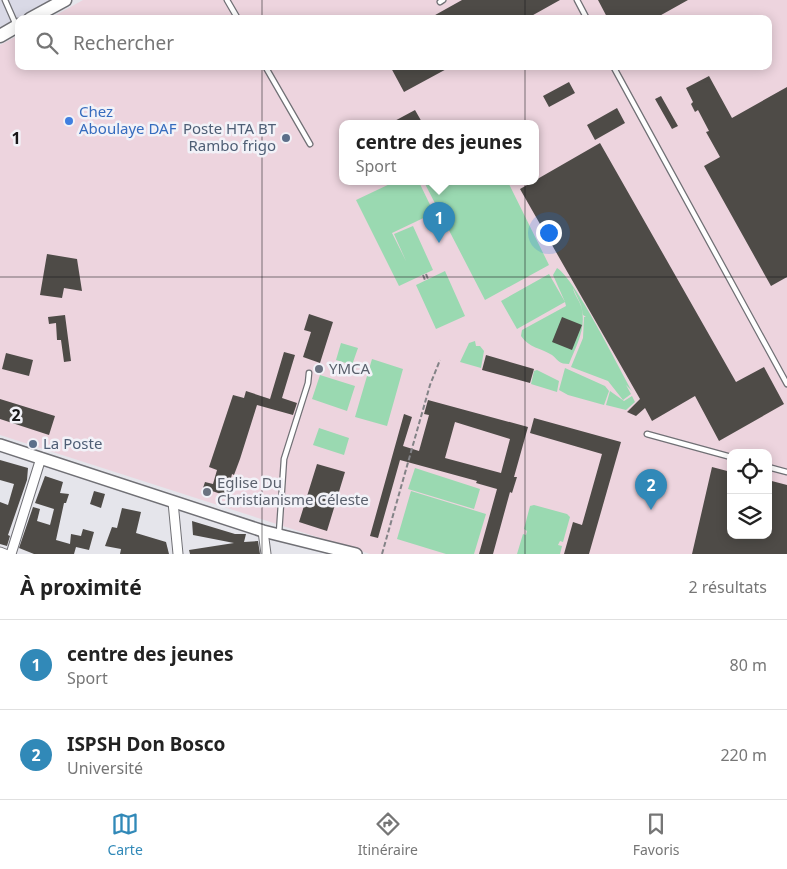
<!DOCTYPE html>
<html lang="fr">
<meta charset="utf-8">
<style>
:root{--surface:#fff;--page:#f6f6f6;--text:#222;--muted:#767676;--line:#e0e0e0;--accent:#3189b8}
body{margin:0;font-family:"Noto Sans",sans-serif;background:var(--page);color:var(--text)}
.controls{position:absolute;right:15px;bottom:15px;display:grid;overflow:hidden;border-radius:10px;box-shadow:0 2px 12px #0003}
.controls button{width:45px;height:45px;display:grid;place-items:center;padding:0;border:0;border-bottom:1px solid var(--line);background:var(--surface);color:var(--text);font:25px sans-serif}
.you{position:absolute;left:548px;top:232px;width:18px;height:18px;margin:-12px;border:4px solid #fff;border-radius:50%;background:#1a73e8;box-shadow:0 0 0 8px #1a73e833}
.badge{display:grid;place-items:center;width:32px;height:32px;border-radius:50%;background:var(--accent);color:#fff;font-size:16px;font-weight:700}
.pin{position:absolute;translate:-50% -41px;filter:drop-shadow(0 1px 2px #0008)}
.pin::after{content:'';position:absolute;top:26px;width:18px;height:15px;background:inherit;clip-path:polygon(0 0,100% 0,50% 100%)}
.popup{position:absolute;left:339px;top:120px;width:200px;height:65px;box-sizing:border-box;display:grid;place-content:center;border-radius:10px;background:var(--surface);filter:drop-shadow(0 1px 4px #0005);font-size:16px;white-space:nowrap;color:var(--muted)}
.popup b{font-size:19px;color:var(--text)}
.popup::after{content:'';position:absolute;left:50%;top:100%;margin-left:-10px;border:10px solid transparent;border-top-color:var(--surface)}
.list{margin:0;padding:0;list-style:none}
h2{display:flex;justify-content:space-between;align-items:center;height:65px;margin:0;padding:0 20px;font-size:21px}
h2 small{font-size:16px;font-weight:400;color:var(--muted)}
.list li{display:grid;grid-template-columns:32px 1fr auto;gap:15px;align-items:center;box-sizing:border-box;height:90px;padding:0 20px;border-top:1px solid var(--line)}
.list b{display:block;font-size:19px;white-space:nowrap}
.list p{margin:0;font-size:16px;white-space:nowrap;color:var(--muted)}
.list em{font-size:16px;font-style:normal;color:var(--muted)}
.icon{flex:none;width:28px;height:28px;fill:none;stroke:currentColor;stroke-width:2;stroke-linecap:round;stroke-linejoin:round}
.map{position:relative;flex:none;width:787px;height:554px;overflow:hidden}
.search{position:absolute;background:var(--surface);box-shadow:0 2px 12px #0003;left:15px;right:15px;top:15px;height:55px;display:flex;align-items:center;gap:12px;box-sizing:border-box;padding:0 18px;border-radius:10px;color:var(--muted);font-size:19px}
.sheet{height:245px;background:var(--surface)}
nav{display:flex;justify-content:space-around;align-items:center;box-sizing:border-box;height:70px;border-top:1px solid var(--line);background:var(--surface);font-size:14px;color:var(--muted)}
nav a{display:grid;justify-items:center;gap:2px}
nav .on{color:var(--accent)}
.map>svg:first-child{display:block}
</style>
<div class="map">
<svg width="787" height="554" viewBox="0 0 787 554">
<rect width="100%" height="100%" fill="#e5e5eb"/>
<path fill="#d9d9e6" d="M0,0H52L0,29Z"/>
<path fill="#edd4de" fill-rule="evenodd" d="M83,0H787V554H370L0,435V45L19,35V66H768V19H49ZM343,124H535V182H343ZM731,453H768V535H731Z"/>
<path fill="#9ad9b1" d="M394,182H419L434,213L392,233L406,261L394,234L413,226L433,270L399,286L356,200Z
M424,182H508L549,265L485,300Z
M557,268C576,280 617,365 632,391L626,385L631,394L623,400L608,381L571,367L583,338L584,317H586L583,315L581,305L573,288C574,294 579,300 581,306C587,328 577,344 569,364C559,364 559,361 552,355C541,348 529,348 521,336L522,330L566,306L565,302L517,329L501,301L549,274L565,302L553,275Z
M445,271L465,316L436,329L416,285Z
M475,341L476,346H480L484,351L481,368L460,362L469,343Z
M341,343L358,348L352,365L336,360Z
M372,359L403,369L387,426L355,417Z
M565,368L605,386L609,391L604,405L568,395L559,390Z
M537,370L559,381L557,392L531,384L534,371Z
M320,375L355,386L347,411L312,399Z
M610,391L624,401L632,396L635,402L626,410L606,405Z
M319,428L349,438L344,455L313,445Z
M415,468L480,489L474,509L408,489Z
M411,491L486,514L474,554H446L397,539Z
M534,505L567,514L570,517L563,542L560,541L558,545L562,546L560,554H517L523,534L526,535L527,531L524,529L530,506Z"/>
<path fill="#4e4b47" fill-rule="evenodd" d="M462,0H560L526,19H428Z
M598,0H688L654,19H608Z
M390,66H452L404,92Z
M709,76L732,118L787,87V277L771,286L704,166L720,157L706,132L709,131L698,110L695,112L691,104L693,102L686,88Z
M569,82L575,93L549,107L543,96Z
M661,96L678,126L672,129L655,99Z
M617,108L625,123L595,140L587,125Z
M415,110L423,124H389Z
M600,143L736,382L764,367L784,404L719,441L695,396L652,421L645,408L636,416L627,412L640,399L520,189Z
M47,254L77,259L82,291L64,288L62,298L40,295Z
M309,314L333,322L320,363L303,357L311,332L304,330Z
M65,315L71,361L64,362L61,340H57L56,323L49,324L48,317Z
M562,317L582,325L572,350L552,342Z
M284,352L295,355L282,398L297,403L293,415L257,405L240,459L234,475L232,474L227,496L203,488L205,482L213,484L217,470L209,467L233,395L244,398L246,391L270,399Z
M6,353L33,360L29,376L2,369Z
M486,355L534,369L530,383L482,370Z
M0,399L55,416L49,435L0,419Z
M428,400L528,427L514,477H517L512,493L510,492L493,554H479L497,489L476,483L477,481L400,460L378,538L370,536L404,414L412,417L403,446L419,451L429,415L424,414ZM455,422L510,439L501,473L445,458Z
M534,418L621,442L589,554H564L573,522L582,525L602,454L530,433Z
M0,460L28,468L27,480L8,535L10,536L7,546L0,544V502L8,505L14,484L0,480Z
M317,464L345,472L327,531L299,522Z
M712,467L731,472V535H768V480L787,485V554H692Z
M45,476L63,482L60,493L69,494L66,503H64L56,540L70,544L71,534L81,536L83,529L94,532L89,550L76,547L74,554H34L19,548L33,507L40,509L37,521L50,525L54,509L35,503Z
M94,491L105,494L101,508L90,504Z
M122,508L141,512L136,533L166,542L169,554H120L121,549L105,546L112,527L117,528Z
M192,521L235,534H246L244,542L258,541L260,554H190L189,550L234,543L193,535Z"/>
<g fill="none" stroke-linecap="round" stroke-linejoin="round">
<g stroke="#707075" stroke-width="7">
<path id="service" d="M5,0L16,25
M227,0L238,19
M577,0L587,19
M440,2L443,0
M265,66L310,144
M613,66L787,384
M647,434L731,457
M768,467L787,472
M279,533L284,459L308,383L309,373"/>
</g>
<g stroke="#707075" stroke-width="11">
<path id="minor" d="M173,502L178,554
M263,531L266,554
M0,552L5,554
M11,554L41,458"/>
</g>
<g stroke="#707075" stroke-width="14">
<path id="tertiary" d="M0,445L263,531L356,554"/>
</g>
<g stroke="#707075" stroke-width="15">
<path id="secondary" d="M30,19L65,0
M0,36L19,25"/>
</g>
<path stroke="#838387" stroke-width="2" stroke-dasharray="5 2.5" stroke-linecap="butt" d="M426,274L428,279
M423,275L425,280
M382,554L430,385L440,360"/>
<use href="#service" stroke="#fff" stroke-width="4.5"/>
<use href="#minor" stroke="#fff" stroke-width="9"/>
<use href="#tertiary" stroke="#fff" stroke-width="11"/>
<use href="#secondary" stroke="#fff" stroke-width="12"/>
</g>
<path fill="none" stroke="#171719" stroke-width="1" stroke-opacity="0.55" d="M262,0V19M525,0V19M262,66V554M525,66V554M0,277H787"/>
<circle fill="#3f7fe0" stroke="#f2f2f8" stroke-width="2" cx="69" cy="121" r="5"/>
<g fill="#5c6f8a" stroke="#f2f2f8" stroke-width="2">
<circle cx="286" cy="138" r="5"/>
<circle cx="33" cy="444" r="5"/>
</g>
<g fill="#6b7280" stroke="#f2f2f8" stroke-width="2">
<circle cx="319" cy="369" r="5"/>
<circle cx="207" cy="492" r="5"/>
</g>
<g text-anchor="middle" stroke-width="5" stroke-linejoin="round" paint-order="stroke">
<g font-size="15" fill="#366cbe" stroke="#f2f2f8" text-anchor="start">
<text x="79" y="117">Chez<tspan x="79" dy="17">Aboulaye DAF</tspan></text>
</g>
<g font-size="15" fill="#4e5e75" stroke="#f2f2f8" text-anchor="end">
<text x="276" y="134">Poste HTA BT<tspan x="276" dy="17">Rambo frigo</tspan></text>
<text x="43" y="449" text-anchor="start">La Poste</text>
</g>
<g font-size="15" fill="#5b616d" stroke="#f2f2f8" text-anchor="start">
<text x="329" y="374">YMCA</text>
<text x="217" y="488">Eglise Du<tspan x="217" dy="17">Christianisme Céleste</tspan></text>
</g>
</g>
<g font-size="16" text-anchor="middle" font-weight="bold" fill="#171719" stroke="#f2f2f8" stroke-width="5" stroke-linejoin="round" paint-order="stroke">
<text x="16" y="144">1</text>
<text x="16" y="421">2</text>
</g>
</svg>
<div class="controls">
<button><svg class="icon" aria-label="locate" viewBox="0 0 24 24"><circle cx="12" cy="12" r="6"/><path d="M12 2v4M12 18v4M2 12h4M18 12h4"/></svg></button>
<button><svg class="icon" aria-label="layers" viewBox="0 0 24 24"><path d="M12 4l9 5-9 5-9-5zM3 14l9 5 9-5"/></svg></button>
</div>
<div class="you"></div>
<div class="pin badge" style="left:439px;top:243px">1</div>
<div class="popup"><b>centre des jeunes</b>Sport</div>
<div class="pin badge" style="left:651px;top:510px">2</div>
<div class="search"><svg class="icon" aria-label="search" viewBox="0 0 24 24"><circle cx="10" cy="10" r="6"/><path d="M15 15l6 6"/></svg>Rechercher</div>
</div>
<section class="sheet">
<h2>À proximité<small>2 résultats</small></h2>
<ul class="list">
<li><span class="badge">1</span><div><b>centre des jeunes</b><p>Sport</p></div><em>80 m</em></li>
<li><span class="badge">2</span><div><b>ISPSH Don Bosco</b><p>Université</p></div><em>220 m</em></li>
</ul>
</section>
<nav>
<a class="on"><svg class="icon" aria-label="map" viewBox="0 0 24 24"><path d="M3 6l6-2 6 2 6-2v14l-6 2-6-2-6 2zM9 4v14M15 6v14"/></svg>Carte</a>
<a><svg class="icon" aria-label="directions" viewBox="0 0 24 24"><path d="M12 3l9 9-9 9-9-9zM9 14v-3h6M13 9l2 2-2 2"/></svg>Itinéraire</a>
<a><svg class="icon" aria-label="saved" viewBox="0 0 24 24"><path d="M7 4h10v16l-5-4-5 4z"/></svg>Favoris</a>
</nav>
